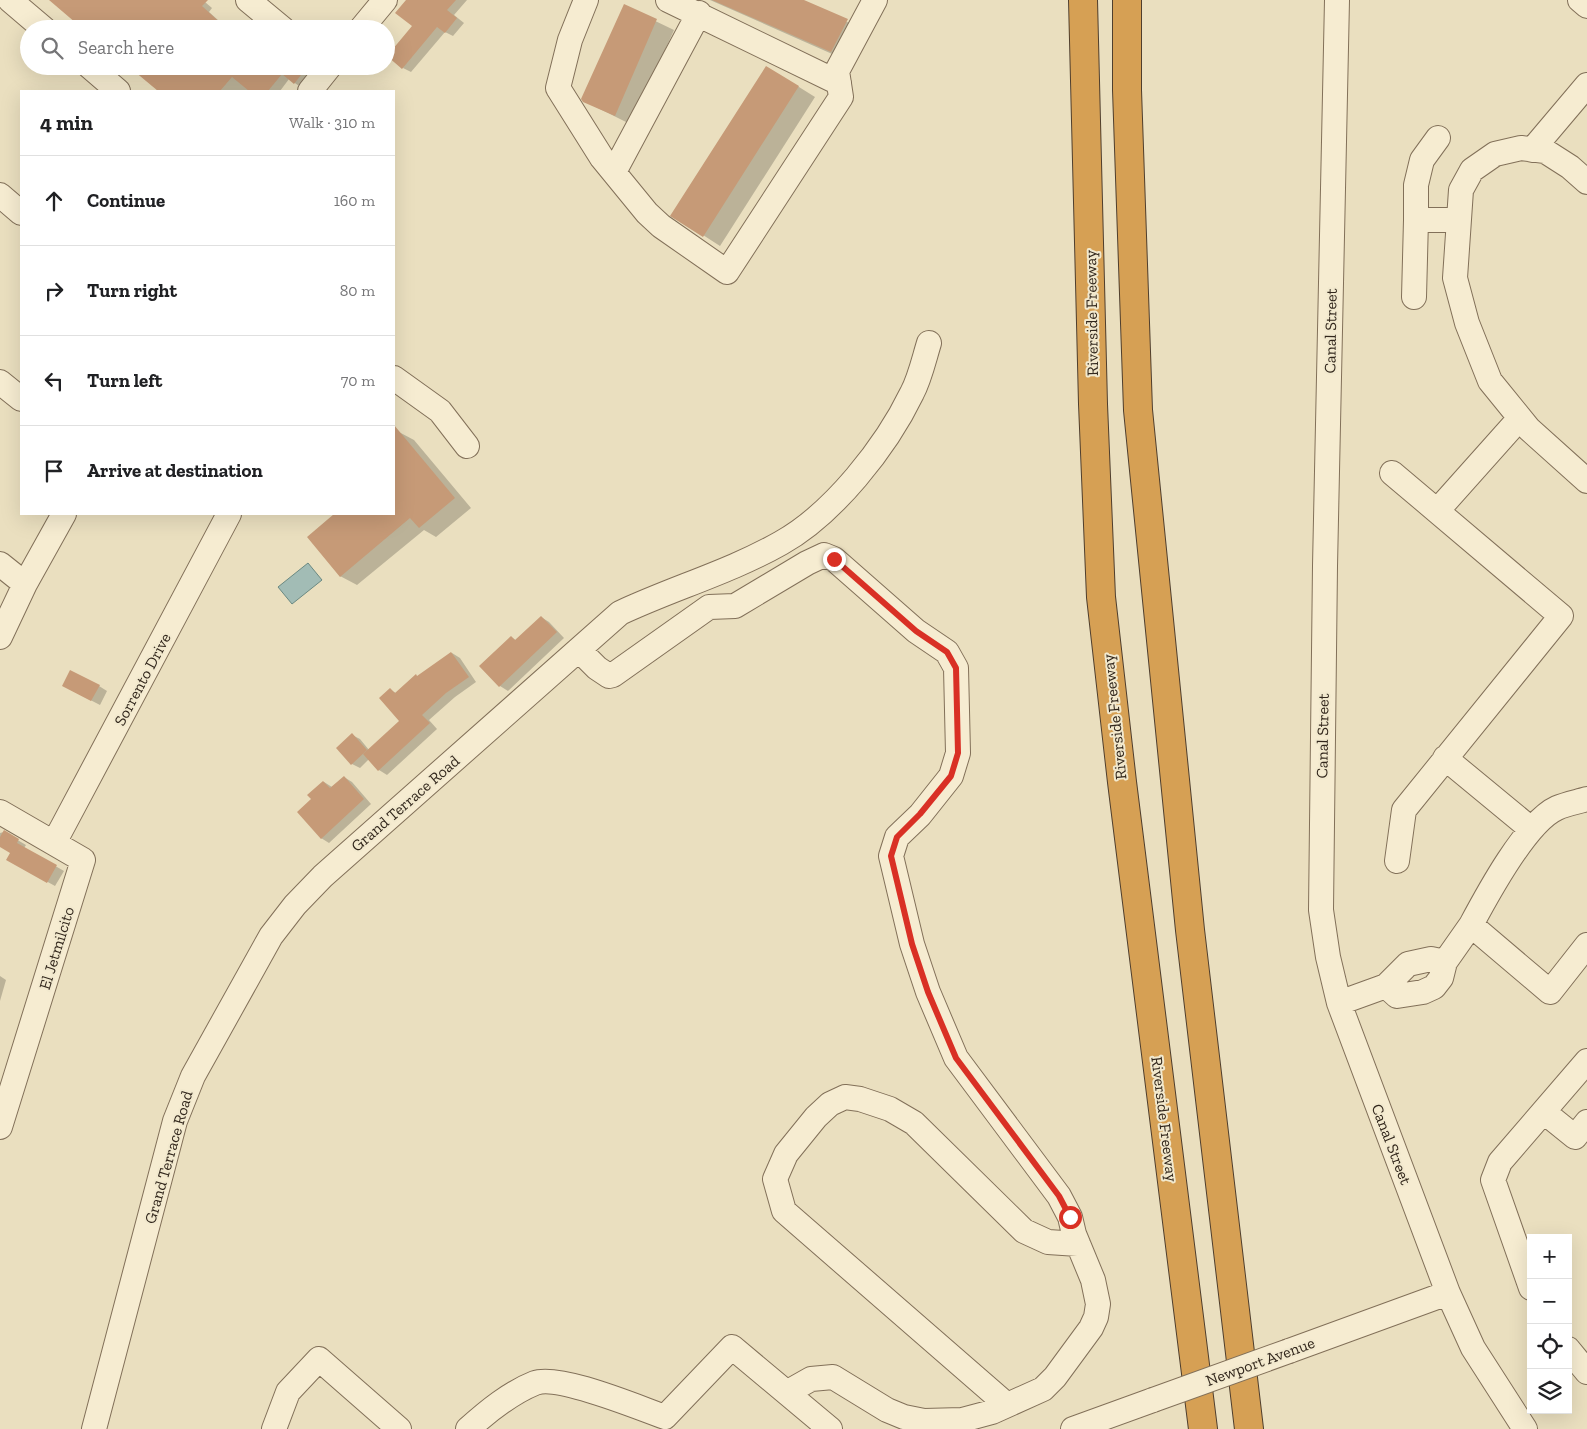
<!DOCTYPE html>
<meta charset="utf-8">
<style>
:root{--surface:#fff;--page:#f2f2f2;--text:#202124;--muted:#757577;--line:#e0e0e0}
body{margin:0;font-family:"Zilla Slab",serif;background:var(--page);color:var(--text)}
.controls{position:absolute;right:15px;bottom:15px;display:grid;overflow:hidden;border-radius:0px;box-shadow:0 5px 20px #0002}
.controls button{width:45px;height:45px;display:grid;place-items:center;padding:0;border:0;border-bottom:1px solid var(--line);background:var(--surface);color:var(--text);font:25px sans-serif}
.stop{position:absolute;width:15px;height:15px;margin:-11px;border:4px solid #d93025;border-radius:50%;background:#fff}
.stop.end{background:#d93025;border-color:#fff;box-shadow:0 1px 5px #0008}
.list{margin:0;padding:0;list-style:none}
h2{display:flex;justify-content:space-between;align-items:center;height:65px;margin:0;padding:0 20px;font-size:21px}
h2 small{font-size:16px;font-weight:400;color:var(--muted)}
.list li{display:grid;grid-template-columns:32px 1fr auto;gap:15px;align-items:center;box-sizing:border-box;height:90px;padding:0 20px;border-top:1px solid var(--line)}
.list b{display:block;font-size:19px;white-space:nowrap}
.list em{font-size:16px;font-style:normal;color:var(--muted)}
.icon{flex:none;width:28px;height:28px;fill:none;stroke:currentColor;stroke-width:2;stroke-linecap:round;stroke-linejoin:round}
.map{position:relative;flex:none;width:1587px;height:1429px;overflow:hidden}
.search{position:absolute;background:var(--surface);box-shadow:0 5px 20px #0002;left:20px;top:20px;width:375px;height:55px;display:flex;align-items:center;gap:12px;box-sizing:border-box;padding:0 18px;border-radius:28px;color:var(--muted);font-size:19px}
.panel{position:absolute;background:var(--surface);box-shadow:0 5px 20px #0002;left:20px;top:90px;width:375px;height:425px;border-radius:0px}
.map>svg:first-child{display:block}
</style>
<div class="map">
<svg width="1587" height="1429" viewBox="0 0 1587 1429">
<rect width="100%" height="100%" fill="#eadfbf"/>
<path fill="#a2bcb5" stroke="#6a8982" d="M308,563L322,580L292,604L278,587Z"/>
<path fill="#0003" d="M130,0H207L205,2L212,8L209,12L228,29H110Z
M408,0H467L454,15L464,23L453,36L445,32L411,72L403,68L414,26Z
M710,0H801L864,30L848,61Z
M624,6L674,30L632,125L584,101Z
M248,26L254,29H245Z
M131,66H300L312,76L302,88L289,79L280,91H160Z
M783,77L815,97L720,246L672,215Z
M397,431L414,440L471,508L436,537L424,530L357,585L340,576L308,537L336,514H394V433Z
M541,617L549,622L564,638L508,691L500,686L481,666L511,637L517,641Z
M452,653L460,658L476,682L455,697L429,720L437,729L387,775L379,770L369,759L360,768L352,764V735L360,739L369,750L401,721L390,690L396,693Z
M99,686L107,691L100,705L71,690Z
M344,777L352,782L371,804L329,843L321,838L313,800L324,782L332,787Z
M4,832L26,845L24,848L64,871L55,886L8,860L12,852L0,846V833Z
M0,976L6,980L0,1001Z"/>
<path fill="#c69a77" d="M49,0H208L202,6L227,29H83Z
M406,0H456L447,10L457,18L445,33L437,27L402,69L387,56L412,26L395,13Z
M712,0H804L848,19L831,52Z
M624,4L657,19L615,116L583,102L581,99Z
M128,66H308L294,84L282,74L268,91H249L232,77L220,91H158Z
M766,66L799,86L703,237L670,216Z
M394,425L455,498L419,528L410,518L340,577L307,537L334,514H394Z
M541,616L557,632L499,687L479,666L511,636L515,640Z
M451,652L469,677L446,693L422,715L430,723L378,771L363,754L399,721L379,698L390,688L395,693L416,674L417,676Z
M70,670L100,685L91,701L62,686Z
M352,733L367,750L351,765L336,748Z
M344,776L364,799L321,839L297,812L311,799L307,795L323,781L330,788Z
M4,830L19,839L17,843L57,865L47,883L6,860L10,853L0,847V837Z"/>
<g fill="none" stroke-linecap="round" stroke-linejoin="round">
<g stroke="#827059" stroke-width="26">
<path id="minor" d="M10,0L44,29
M248,0L283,29
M586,0L570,40L558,88L602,158L647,213L661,226L727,272L841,97L837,71L875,0
M668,0L839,83
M1337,0L1325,566L1321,910L1328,957L1339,1003L1448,1293L1473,1348L1525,1429
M1580,0L1587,6
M361,29L385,0
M89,66L118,91
M310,91L330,66
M1438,138L1422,160L1416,185V220H1458
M1532,150L1587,85
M614,172L699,13
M1587,182L1570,167L1545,151L1521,148L1495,154L1472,170L1461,190L1455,278L1467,323L1490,381L1529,429L1587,481
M0,195L21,213
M1414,297L1416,220
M394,378L440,411L467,446
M0,382L21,399
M1392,473L1437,511L1520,418
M0,564L25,584
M0,637L25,584L64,514
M579,650L597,668L609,676L613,675L709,607L735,606L807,563L824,555L834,559L916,631L947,652L956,668L958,753L951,776L920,815L897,837L891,856L912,944L928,992L956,1058L1059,1196L1070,1217L1074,1234L1093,1280L1098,1304L1096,1317L1091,1328L1055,1377L1043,1389L992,1412L962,1420L924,1421L904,1417L887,1410L833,1377L811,1379L788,1392
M1445,758L1531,829
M1587,799C1577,802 1566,804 1557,808C1526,822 1487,895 1471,925L1550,992L1587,945
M0,812L83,860L0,1127
M54,843L229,514
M1397,861L1404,810L1561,616L1437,511
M1386,986L1397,996L1423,992L1434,987L1441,978L1445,962L1471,925
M1339,1003L1386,986L1408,964L1431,959L1445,962
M1544,1112L1575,1137L1587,1122
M1531,1288L1493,1180L1500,1162L1587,1061
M1568,1349L1587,1372
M1289,1351L1448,1293
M1007,1405L784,1211L775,1179L786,1154L816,1117L830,1104L845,1097L860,1099L890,1109L914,1123L1024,1231L1048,1242L1078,1244
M94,1429L175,1121L193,1076L271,936L295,905L323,876L620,613C673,588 730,572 781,543C833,514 886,447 912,393C920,378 924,359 929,343
M274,1429L288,1392L319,1359L399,1429
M468,1429C488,1411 510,1393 535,1383C559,1374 639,1408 665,1417L732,1347L830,1429
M1073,1429L1153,1400"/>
</g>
<g stroke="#4f3e2d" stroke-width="30">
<path id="highway" d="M1083,0L1093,404L1101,597L1122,782L1203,1429
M1127,0V90L1138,410L1190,930L1249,1429"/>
</g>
<use href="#minor" stroke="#f6ecd1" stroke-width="24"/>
<use href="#highway" stroke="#d6a054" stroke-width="28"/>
<g stroke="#827059" stroke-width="26" stroke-linecap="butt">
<path id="minor-bridge" d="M1153,1400L1289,1351"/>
</g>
<use href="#minor-bridge" stroke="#f6ecd1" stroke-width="24"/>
</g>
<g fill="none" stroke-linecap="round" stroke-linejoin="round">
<path stroke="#d93025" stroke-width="6" d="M834,559L916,631L947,652L956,668L958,753L951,776L920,814L897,837L891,856L912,944L928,992L956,1058L1059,1196L1070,1217"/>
</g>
<g text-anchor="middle" stroke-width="4" stroke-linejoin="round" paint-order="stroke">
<g font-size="16" fill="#32271c" stroke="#f2e9ce">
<text transform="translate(1091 313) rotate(-91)" y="6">Riverside Freeway</text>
<text transform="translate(1330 331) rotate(-89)" y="6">Canal Street</text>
<text transform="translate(142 679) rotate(-62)" y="6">Sorrento Drive</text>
<text transform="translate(1114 717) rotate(-96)" y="6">Riverside Freeway</text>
<text transform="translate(1322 736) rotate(-89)" y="6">Canal Street</text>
<text transform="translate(405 803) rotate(-41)" y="6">Grand Terrace Road</text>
<text transform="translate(56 948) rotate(-73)" y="6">El Jetmilcito</text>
<text transform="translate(1165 1119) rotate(83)" y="6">Riverside Freeway</text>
<text transform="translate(1392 1144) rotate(69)" y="6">Canal Street</text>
<text transform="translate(168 1157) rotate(-74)" y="6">Grand Terrace Road</text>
<text transform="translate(1260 1361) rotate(-20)" y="6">Newport Avenue</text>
</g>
</g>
</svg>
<div class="controls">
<button>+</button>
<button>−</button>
<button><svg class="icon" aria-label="locate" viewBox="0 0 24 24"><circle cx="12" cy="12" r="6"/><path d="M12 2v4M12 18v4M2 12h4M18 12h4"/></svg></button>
<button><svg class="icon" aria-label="layers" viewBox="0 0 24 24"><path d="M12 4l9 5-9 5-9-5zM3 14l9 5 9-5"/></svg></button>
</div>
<div class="stop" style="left:1070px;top:1217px"></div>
<div class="stop end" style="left:834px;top:559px"></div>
<div class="search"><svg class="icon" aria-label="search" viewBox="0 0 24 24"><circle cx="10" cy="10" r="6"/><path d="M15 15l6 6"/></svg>Search here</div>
<section class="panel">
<h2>4 min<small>Walk · 310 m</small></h2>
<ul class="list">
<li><svg class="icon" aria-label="ahead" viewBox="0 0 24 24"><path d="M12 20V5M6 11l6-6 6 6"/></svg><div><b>Continue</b></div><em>160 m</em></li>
<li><svg class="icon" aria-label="right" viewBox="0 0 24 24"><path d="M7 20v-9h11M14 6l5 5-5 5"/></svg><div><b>Turn right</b></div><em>80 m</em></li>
<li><svg class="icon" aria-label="left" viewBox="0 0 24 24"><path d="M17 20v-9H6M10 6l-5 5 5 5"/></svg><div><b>Turn left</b></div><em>70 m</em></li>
<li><svg class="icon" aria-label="arrive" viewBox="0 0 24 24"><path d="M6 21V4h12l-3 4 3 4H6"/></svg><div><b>Arrive at destination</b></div></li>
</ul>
</section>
</div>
